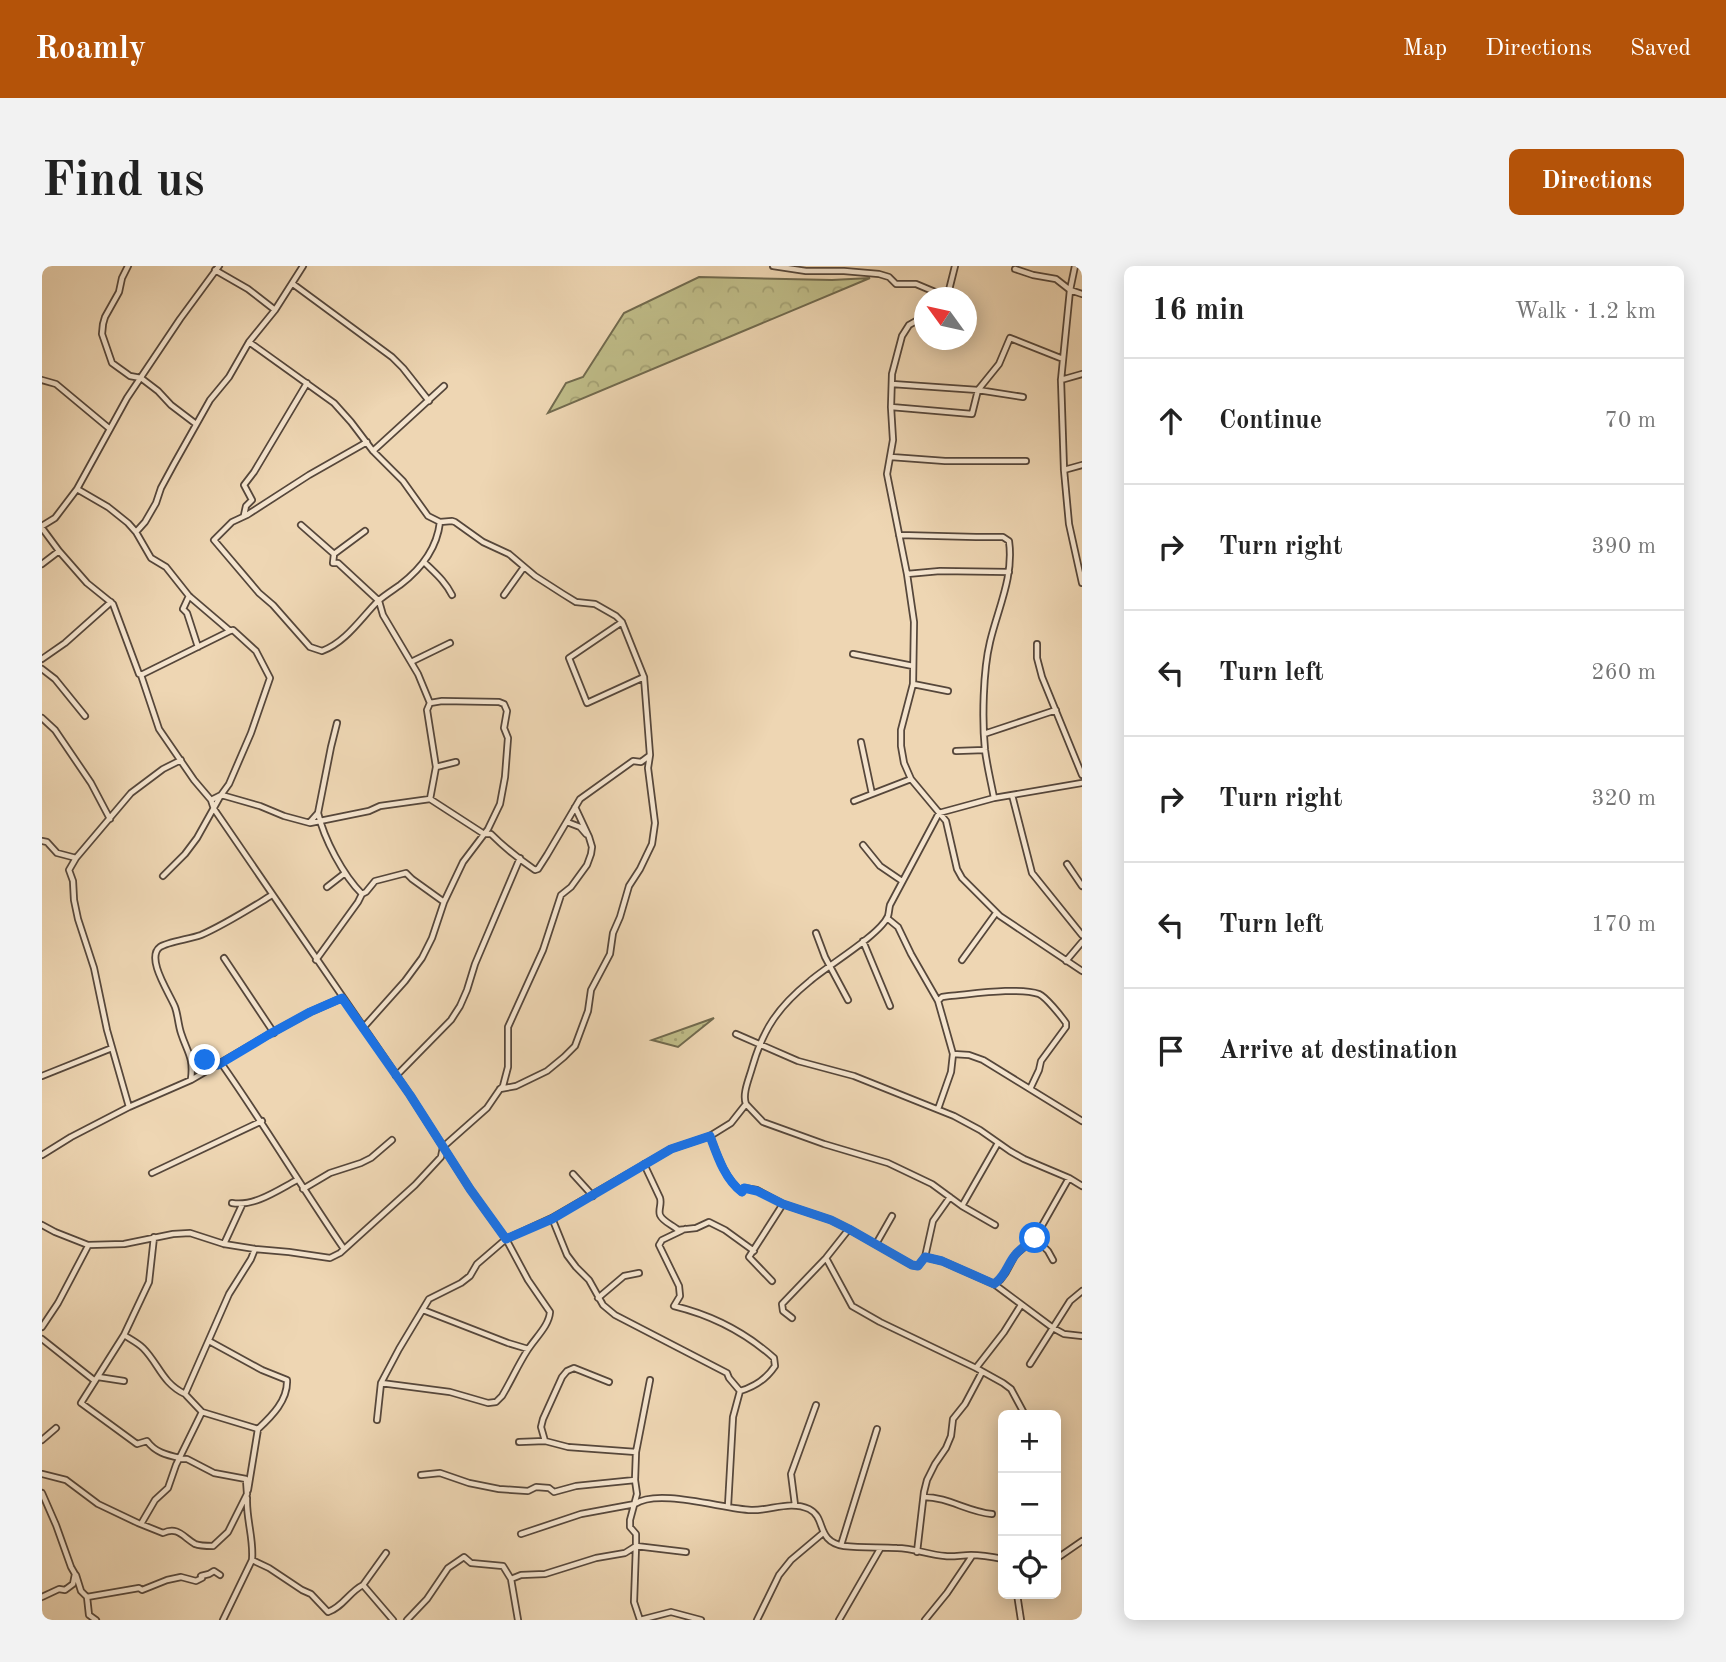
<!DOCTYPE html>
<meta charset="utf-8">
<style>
:root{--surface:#fff;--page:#f2f2f2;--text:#222;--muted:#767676;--line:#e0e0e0;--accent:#b45309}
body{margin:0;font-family:"Old Standard TT",serif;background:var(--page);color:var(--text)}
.controls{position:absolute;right:21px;bottom:21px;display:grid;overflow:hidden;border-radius:10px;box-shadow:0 4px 18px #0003}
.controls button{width:63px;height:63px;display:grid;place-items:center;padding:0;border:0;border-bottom:2px solid var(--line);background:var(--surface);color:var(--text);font:35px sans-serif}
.compass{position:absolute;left:872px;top:21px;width:63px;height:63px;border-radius:50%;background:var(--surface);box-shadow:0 4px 18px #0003;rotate:303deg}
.stop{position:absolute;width:21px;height:21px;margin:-16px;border:5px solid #1a73e8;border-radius:50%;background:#fff}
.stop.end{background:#1a73e8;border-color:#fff;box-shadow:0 2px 7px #0008}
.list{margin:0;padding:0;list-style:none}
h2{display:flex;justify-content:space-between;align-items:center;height:91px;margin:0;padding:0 28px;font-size:30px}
h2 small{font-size:23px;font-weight:400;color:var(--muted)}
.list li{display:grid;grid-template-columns:46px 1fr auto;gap:21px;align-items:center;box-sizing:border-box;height:126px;padding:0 28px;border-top:2px solid var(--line)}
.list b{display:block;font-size:26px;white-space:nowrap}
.list em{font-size:23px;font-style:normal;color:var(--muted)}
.icon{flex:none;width:38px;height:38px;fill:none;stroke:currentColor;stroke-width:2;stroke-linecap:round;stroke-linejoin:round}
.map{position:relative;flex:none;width:1040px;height:1354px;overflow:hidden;border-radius:10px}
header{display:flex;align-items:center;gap:42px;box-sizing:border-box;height:98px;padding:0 35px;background:var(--accent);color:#fff}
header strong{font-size:33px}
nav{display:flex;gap:38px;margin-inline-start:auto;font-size:24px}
.intro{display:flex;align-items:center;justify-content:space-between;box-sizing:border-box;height:168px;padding:0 42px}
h1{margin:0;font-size:49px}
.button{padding:18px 32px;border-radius:10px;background:var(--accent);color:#fff;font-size:24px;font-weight:700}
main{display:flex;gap:42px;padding:0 42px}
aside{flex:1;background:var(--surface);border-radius:10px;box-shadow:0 4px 18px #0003}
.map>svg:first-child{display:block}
</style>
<header>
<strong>Roamly</strong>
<nav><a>Map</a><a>Directions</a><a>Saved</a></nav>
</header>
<div class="intro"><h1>Find us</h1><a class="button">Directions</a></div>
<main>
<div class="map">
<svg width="1040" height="1354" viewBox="0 0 1040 1354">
<defs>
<pattern id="grass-dots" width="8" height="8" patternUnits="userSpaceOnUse" patternTransform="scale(1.75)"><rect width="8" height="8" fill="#bfbc88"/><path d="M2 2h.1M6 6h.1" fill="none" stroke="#a4a174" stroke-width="1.8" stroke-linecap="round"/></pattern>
<pattern id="forest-crowns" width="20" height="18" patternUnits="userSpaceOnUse" patternTransform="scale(1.75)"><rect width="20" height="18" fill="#bfbc88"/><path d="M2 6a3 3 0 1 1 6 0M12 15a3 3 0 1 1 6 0" fill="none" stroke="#a4a174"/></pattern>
</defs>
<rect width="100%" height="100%" fill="#eed6b3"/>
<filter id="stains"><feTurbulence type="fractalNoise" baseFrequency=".00286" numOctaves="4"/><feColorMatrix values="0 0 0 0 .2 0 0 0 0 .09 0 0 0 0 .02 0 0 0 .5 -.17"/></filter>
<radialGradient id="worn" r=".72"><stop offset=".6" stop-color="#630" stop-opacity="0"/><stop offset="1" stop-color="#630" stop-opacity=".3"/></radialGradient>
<path fill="url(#grass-dots)" stroke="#716a4e" stroke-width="2" d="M672,752L636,781L610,774Z"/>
<path fill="url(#forest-crowns)" stroke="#716a4e" stroke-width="2" d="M657,11L790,14L828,12L506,147L524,117L541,111L582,47Z"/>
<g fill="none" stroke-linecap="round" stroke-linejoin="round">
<g stroke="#56473b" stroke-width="8">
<path id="street" d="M86,0L80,12L77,26L63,51L61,58L60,68L70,97L88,110L99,112L116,125L129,139L154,158
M731,0L764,5H802L837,8L847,11L854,18H874L905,31
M1033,0L1028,24L1019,114L1022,204L1027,258L1040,317
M973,3L991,9L1014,13L1028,24L1040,28
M173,4L206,23L233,44
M251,18L350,91L361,102L387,135
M905,32L913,0
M883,50L867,59L860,70L850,108L849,141L851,174L845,208L865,308L872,356L871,418L859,464V480L862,497L869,513L904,555L915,603L920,612L958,650L1040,705
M207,76L292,137L309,156L331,185L361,215L386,250L398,256L410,255L413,256L441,276L467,288L493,310L521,328L534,336L553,338L574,350L580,356L602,411L608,489L606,502L613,557L610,578L598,603L587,620L578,651L571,667L568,688L549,724L546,745L533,780L522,791L505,805L474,820L458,823
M0,114L14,118L68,163
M1019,114L1040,108
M850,118L936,124L981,131
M849,141L930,148L936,124L957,98L968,72L1021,93
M325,176L267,209L205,249L190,256L172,274L217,327L231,339L268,381L280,385C304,376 319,352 336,335C343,329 351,324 358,319C379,303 395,282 398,256
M331,185L402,120
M849,191L903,195H984
M1022,204L1040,199
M35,223L66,241L86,257L94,266L109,292L124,301L147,330L188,365L191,364L214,385L228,412L209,467L187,518L179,529L155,572L143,588L121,610
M202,249L204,240L210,234L202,219L212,206L265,117
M259,259L292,288
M0,260L13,252L35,223L85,132L138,53L177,0
M0,262L17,285L45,317L71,338L97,408L99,409L117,463L152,514L169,534L172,543L368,829L428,923L464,973L486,1014L508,1046C507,1060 493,1072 485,1085C476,1099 469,1115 460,1130L454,1136L446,1137L408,1126L339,1117
M323,265L292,288L291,297H296L337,335L341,349L376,408L388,437
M94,266L103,256L114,237L119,222L132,198L168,134L187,111L207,76L233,44L261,0
M857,269L934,271H961L967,275C972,311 956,342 948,376C941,405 940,454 943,484C945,500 949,516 952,532
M382,296C393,307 403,315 410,329
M0,298L17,285
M865,308L898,305L967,306
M462,329L482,301
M147,330L141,343L145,347L156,381
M580,356L527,392L545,437L602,411
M995,378V392L1000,411L1040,509
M811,388L871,400
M0,393L23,377L69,336
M369,396L408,377
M0,403L13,413L43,450
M99,409L188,365
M871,418L906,425
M0,452L13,464L49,517L68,553
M942,468L1014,444
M819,476L830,528
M914,485L943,484
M394,501L414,496
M970,529L990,607L1040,669
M169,534L179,529L183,530L218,540L242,550L268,557L327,545L338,540L388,533L442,568H449C463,582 477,593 493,604L496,603L505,589L538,533L591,495L599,496L607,490
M812,535L869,513
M268,556L276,547L289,481L295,457
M525,556L538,561L544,568
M0,575L5,576L15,587L34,592
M821,579L838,600L860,615
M1025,598L1040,620
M285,621L303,607
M320,628L324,626L333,615L364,607L370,613L402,636
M845,652L856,661L869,688L896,735L911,788L909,806L896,843
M774,667L783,691L806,734
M821,675L848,740
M182,692L232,767
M274,694L316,636L320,628C301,609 282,573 276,547
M920,694L954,647
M1024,695L1040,676
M896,735L900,731L907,730C931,728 977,721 997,728C1004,731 1019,750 1024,757V761L999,795L997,804L988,823
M321,762L363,715L380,692L390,672L402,636L421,596L446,563L458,538L463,511L466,472L462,462L465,445L462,438L457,436L400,435L388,437L385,444L394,501L388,533
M694,768L756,795L812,810L912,850L938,864L968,885L982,893L1027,912L1040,920
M149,788L176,799
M911,788L927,789L941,794L1040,855
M179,797C222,858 260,922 302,983
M0,810L70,782
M354,810L409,754L418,740L425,724L433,698L478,592
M149,813C152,791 145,786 139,767C136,758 136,749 133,741C128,728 103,692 118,681C125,676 148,673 159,669C184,658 207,643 230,629
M704,838L721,856L782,878L846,897L890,918L920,940L953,959
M87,841L65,764L52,702L36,653L32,634L31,615L27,604L34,592L89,527L121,503L139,494
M668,870C675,889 683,913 700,926L702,922L715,924L741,938L789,954L807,963L870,999L876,1000L883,991L900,995L952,1018L1011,1062L1022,1068L1040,1070
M0,889L29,871L87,841L149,814L226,769L268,746L300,732
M602,898L618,932C620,938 616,944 618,949C621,956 631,959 636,964L654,962L667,956L683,964L712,985
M110,907L220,855
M531,908L551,930
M261,923L288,907L319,897L329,892L350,874
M190,937C212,941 236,924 255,914
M920,940L956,877
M510,952L525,989L534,1001L547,1014L561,1039L573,1049L685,1107L687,1112L698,1125L691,1151L686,1240
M0,959L13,966L46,979L82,978L131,968L148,967L182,978L213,983L247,986L288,992L298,987L373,919L399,891L401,881L445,842L458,823L461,820L466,801V761L501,684L519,629L529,621L545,599L549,588L550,581L547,571L533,541
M643,963L620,974L617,979L637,1020L638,1030L632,1040C669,1049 703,1066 732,1092L733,1100C725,1112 712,1121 698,1125
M993,972L1006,985L1011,994
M182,978L200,939
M834,978L850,950
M883,991L891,955L908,931
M784,992L810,1040L838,1056L934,1102L961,1117L969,1123L983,1149
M730,1015L707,991L741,938
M952,1018L958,1014L964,1006L973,989L993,972L1027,912
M556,1032L582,1010L597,1007
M381,1044L466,1077L486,1083
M750,1052L741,1045L740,1038L784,992L807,963
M0,1061L16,1037L46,980
M82,1069C88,1073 96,1077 101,1082C117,1098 120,1117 143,1128
M0,1073L53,1115
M167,1075L220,1104L245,1114C246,1134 230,1150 216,1163L206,1224
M988,1098L1028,1035L1040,1025
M934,1102L962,1066L979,1039
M56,1111L82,1115
M160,1146L216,1163
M335,1154L339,1117L357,1083L387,1033L419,1017L428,1010L435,998L464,973L510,952L629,883L668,870L689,857L704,838C700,828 707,813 710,802C721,763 736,741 768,715C785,700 838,669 846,650C847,647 847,643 848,639L897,547L952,532L1040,517
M0,1174L14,1162
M503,1175L499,1161L501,1153L520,1111L525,1105L532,1102L567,1116
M477,1176L503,1175L526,1181L594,1186L593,1214
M594,1186L608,1114
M0,1208L24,1214L56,1238L96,1257L121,1267C136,1260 141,1271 153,1278C158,1280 165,1280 171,1280L186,1266L205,1228L204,1213L172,1207L145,1193H139L138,1192C124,1189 113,1186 105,1175L95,1178L39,1137L82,1069L107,1016L112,971
M0,1227L14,1259L29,1301L33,1308L31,1318L23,1324L17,1323L0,1331
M882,1231C906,1231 926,1246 950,1248
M753,1239L749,1208L774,1139
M99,1258L113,1234L126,1222L134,1199L160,1146L143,1128L187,1028L209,993L213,983
M479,1268L539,1248L593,1238C616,1222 681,1243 709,1244C728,1245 748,1234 767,1243C785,1252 773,1275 802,1280C820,1282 837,1281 855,1282C871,1282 887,1289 903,1290C911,1291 920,1289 929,1289C940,1289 951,1291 961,1293
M799,1279L835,1163
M875,1286L882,1226L885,1214L893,1198L904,1182L909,1170L911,1153L923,1138L940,1106
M1014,1293L1040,1275
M210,1294L227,1302L260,1324L269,1328L286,1346C301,1341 307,1326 321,1319L351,1354
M34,1309L39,1325L45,1331L47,1349L54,1354
M469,1313L476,1354
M321,1319L344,1287
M975,1328L979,1354
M45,1331L97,1322L100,1324L125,1314L139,1311L154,1315L160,1312L159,1310L167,1308L172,1305L178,1309
M181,1354L210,1294C212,1273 204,1253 205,1232
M365,1354L385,1333L406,1302L422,1291L429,1297L461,1300L469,1313L479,1309L503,1308L554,1292L583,1287L594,1280V1268L588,1261V1254L595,1228L593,1214L534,1220L512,1226L507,1222L494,1221L486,1225L457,1223L427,1217L398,1207L379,1209
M598,1354L592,1336L594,1280L644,1286
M598,1354L629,1346L659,1354
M715,1354L737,1309L749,1294L781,1267
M797,1354L838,1283
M883,1354L905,1327L930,1290"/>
</g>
<use href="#street" stroke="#f4e4ce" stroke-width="4.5"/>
</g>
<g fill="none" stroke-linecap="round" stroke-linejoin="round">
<path stroke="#1a73e8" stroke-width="9" d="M163,794L176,799L226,769L268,746L300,732L368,829L428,923L464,973L510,953L629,883L668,870C675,889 683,914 700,926L702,922L715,925L741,938L789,954L807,963L870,999L876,1000L883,991L900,995L952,1018C964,1010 965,998 974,988C979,982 987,977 993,972"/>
</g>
<rect width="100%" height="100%" filter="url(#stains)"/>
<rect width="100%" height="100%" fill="url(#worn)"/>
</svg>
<div class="controls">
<button>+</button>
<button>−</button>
<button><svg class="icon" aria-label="locate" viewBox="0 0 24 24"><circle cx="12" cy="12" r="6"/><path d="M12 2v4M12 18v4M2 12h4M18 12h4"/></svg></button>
</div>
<svg class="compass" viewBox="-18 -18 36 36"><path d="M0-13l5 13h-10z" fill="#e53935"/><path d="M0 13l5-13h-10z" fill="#767676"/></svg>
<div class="stop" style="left:993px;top:972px"></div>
<div class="stop end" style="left:163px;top:794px"></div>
</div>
<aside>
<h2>16 min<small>Walk · 1.2 km</small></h2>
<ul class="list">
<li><svg class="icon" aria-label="ahead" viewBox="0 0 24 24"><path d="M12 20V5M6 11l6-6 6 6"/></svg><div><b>Continue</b></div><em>70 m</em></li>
<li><svg class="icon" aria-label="right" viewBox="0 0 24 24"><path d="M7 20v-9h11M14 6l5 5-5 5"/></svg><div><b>Turn right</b></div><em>390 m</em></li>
<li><svg class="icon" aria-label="left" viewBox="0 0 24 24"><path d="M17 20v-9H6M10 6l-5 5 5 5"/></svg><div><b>Turn left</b></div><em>260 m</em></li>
<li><svg class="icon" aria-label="right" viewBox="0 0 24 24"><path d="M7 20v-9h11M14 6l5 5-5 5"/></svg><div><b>Turn right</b></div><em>320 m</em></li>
<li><svg class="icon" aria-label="left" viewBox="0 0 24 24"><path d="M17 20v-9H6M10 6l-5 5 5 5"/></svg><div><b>Turn left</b></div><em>170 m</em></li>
<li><svg class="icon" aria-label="arrive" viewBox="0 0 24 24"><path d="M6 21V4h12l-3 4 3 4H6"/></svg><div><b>Arrive at destination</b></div></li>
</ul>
</aside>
</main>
